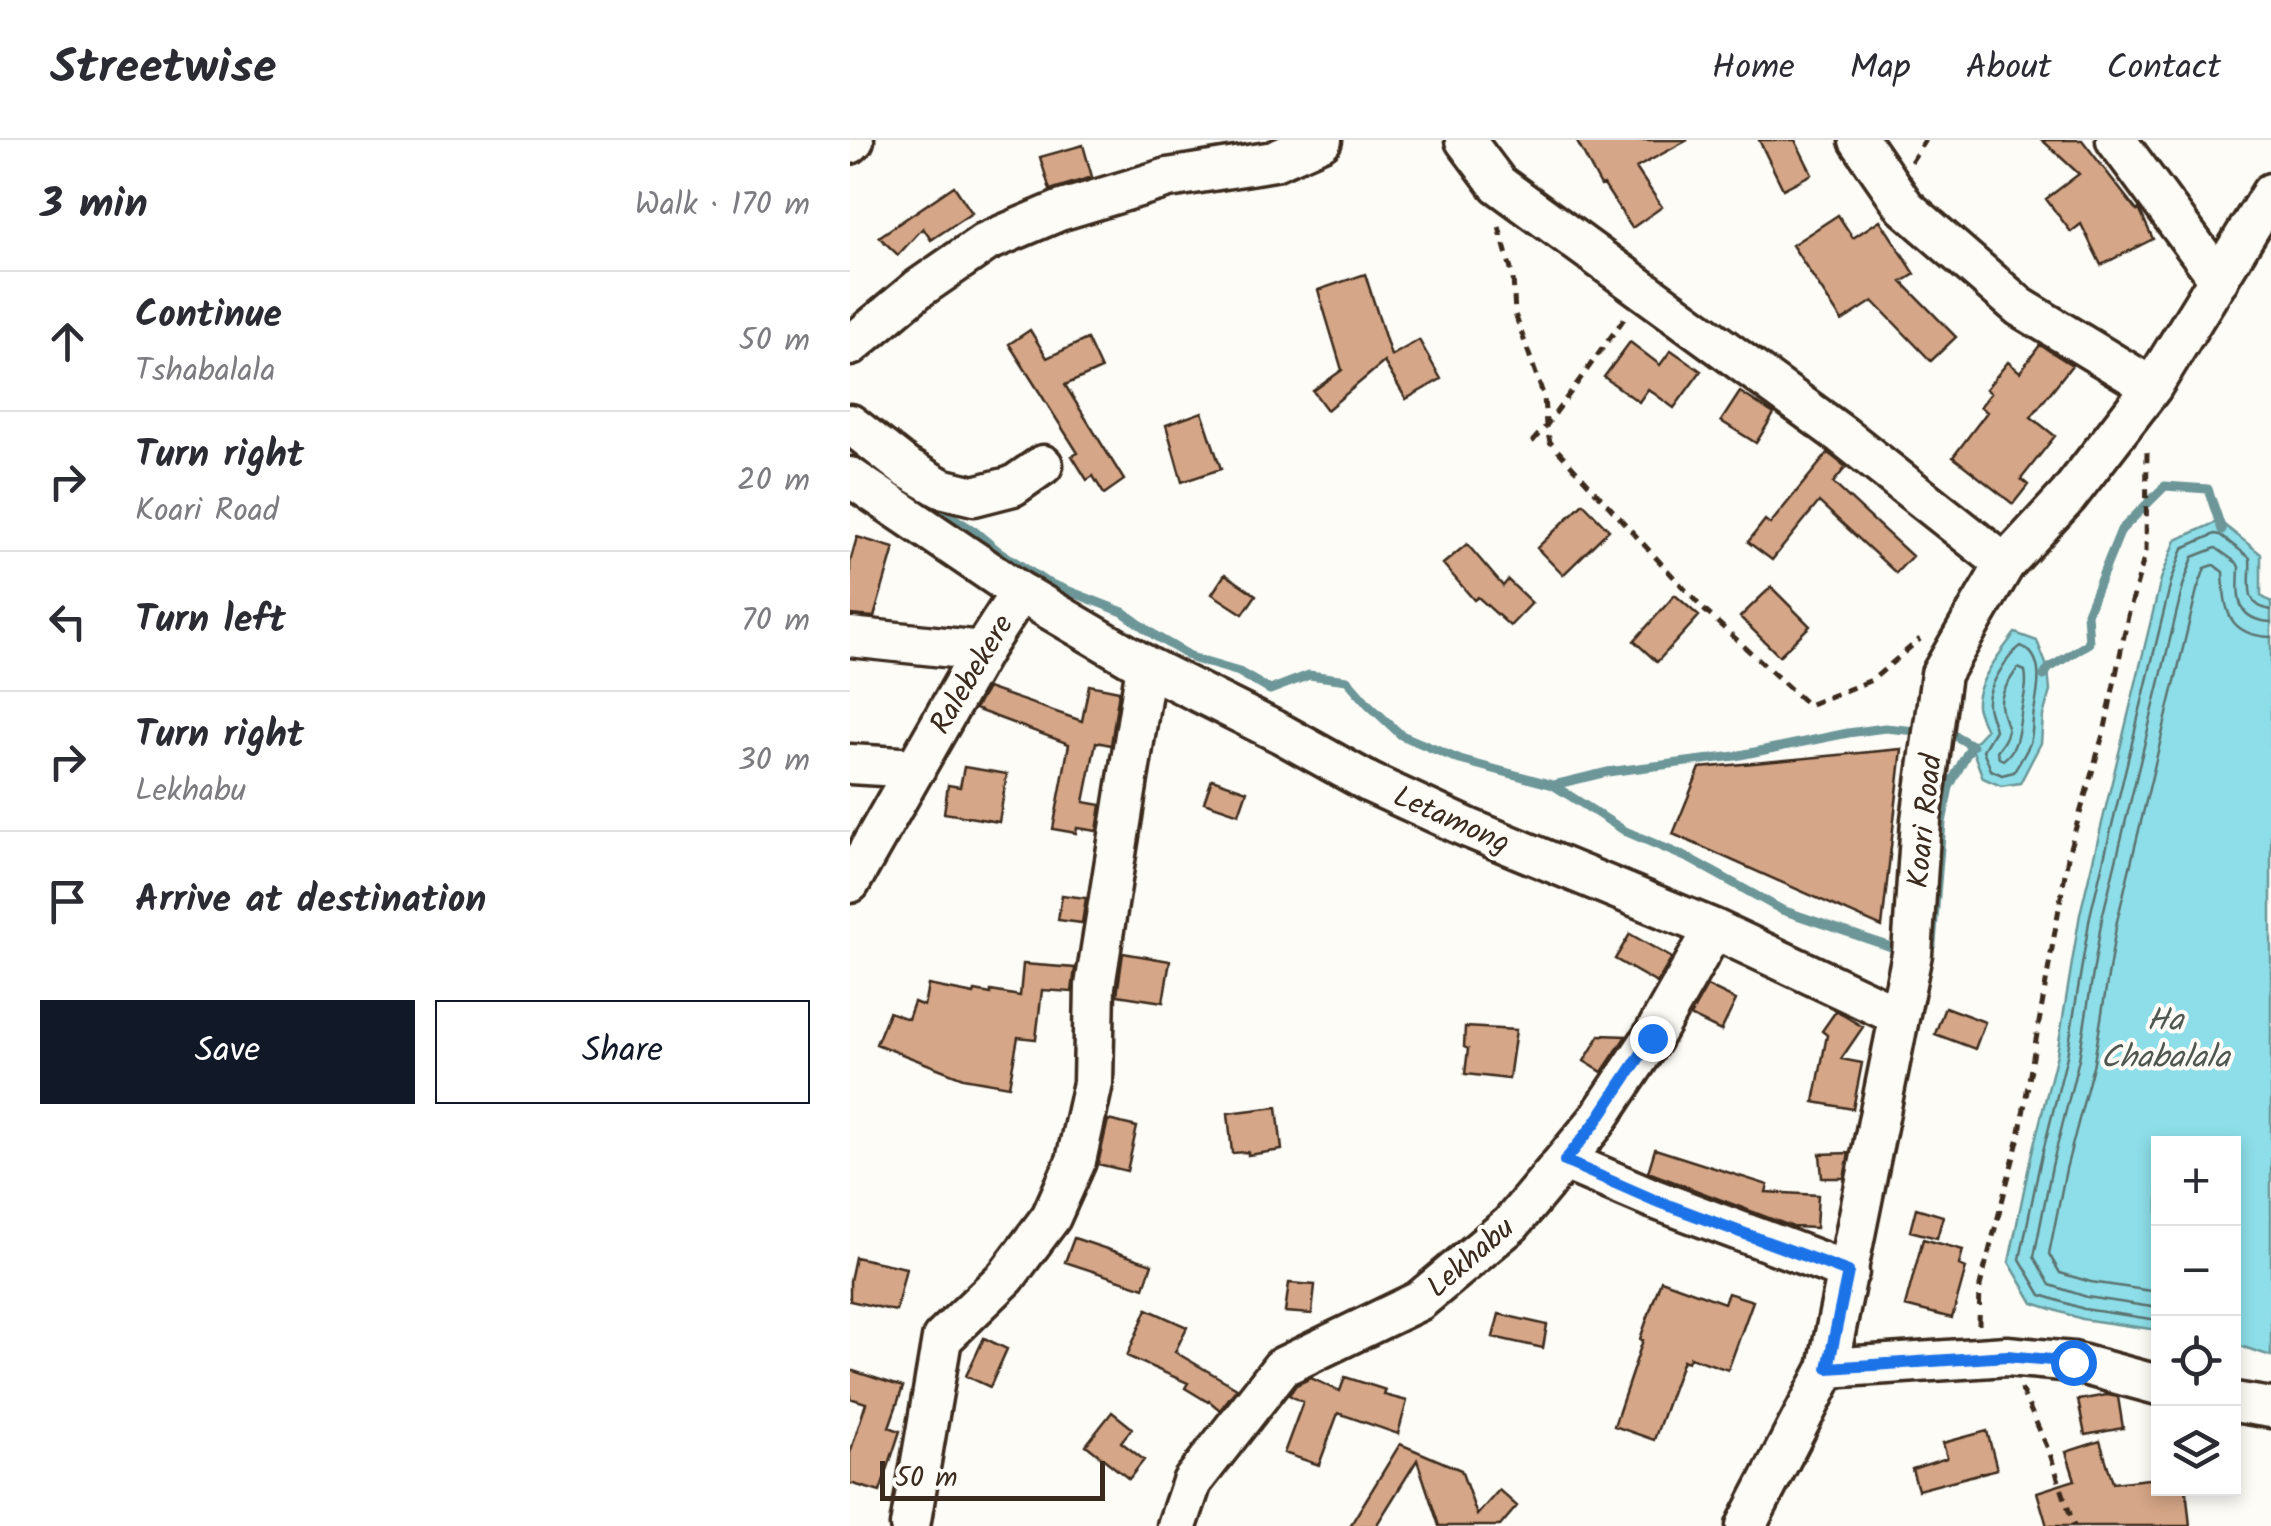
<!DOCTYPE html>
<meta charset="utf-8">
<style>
:root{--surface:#fff;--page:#f7f7f7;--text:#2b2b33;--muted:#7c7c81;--line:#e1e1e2;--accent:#111827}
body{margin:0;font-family:Kalam,sans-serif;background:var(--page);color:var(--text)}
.controls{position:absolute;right:30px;bottom:30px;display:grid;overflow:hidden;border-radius:0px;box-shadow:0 5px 15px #0003}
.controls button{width:90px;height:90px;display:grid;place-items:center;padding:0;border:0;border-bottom:2px solid var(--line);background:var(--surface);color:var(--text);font:50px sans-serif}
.scale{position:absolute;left:30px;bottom:25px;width:225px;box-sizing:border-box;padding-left:10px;border:5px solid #3b2a1e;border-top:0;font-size:28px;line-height:35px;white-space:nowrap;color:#3b2a1e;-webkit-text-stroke:8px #fdfcf7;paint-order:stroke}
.stop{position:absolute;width:30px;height:30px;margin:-22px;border:8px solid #1a73e8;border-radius:50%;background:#fff}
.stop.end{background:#1a73e8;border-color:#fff;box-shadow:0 2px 10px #0008}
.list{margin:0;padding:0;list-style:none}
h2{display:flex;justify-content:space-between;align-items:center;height:130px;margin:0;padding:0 40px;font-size:42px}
h2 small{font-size:32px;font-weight:400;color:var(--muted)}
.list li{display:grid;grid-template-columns:65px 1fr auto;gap:30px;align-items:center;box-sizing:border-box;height:140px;padding:0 40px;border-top:2px solid var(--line)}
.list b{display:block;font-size:38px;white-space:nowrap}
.list p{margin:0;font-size:32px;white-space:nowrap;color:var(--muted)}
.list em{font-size:32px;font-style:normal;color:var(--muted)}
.actions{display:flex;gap:20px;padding:30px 40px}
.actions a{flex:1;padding:22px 0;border:2px solid var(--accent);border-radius:0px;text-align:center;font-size:35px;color:var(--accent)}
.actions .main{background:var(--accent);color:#fff}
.icon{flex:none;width:55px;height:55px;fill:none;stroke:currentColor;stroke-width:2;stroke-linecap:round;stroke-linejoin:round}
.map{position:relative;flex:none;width:1421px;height:1386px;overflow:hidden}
header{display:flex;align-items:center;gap:60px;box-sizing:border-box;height:140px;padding:0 50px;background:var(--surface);border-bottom:2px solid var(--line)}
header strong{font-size:48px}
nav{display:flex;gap:55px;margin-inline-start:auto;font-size:35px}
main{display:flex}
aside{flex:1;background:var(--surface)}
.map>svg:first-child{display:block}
</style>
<header>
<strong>Streetwise</strong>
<nav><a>Home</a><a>Map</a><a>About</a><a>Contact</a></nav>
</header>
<main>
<aside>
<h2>3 min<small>Walk · 170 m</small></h2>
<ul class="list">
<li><svg class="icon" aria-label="ahead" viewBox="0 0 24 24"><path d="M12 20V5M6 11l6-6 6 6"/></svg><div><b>Continue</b><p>Tshabalala</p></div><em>50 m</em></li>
<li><svg class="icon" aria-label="right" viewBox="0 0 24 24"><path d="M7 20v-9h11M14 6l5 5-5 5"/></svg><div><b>Turn right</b><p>Koari Road</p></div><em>20 m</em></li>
<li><svg class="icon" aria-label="left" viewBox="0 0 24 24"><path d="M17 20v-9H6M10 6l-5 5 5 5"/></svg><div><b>Turn left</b></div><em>70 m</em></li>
<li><svg class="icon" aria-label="right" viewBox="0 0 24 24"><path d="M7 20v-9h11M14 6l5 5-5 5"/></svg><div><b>Turn right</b><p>Lekhabu</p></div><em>30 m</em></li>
<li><svg class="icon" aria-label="arrive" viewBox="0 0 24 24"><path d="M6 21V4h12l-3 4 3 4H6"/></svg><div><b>Arrive at destination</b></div></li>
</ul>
<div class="actions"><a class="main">Save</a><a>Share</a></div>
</aside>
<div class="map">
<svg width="1421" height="1386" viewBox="0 0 1421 1386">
<rect width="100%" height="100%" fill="#fdfcf7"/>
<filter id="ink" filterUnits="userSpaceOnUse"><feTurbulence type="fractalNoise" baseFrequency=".01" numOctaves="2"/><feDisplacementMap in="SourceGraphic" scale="20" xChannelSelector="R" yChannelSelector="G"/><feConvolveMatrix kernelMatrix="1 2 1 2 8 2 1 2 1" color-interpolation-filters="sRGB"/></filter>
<g filter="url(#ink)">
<path fill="#8ddee8" stroke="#6c9697" stroke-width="2.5" d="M1369,381L1411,414V456L1421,462V1216L1384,1204V1004H1308V1190L1232,1179L1183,1163L1159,1122L1180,1021L1207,914L1230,774L1311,439L1326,400Z
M1165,493L1187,501L1198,529L1200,551L1193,576L1191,603L1170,643L1151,646L1133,638L1121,606L1136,590C1133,583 1128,573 1127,566C1125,544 1152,510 1165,493Z"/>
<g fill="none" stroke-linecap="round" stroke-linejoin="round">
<path stroke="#5c726f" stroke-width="2.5" d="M1171,506C1196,516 1188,551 1184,571C1182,582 1183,593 1180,603C1176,613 1169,623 1164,632L1152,635L1141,630L1133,610L1145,590C1144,583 1138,573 1138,565C1136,549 1158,515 1171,506Z
M1168,528L1175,531C1178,547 1173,558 1171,574C1168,592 1168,609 1153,620L1149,618L1147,611C1167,584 1153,589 1151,565C1150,553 1161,538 1168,528Z
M1308,1152L1241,1142L1210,1133L1199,1114L1216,1029L1244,922L1267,781L1347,450L1355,428L1364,425L1373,432C1375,468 1375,495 1421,497
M1308,1168L1237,1157L1200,1145L1184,1117L1202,1026L1229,919L1252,778L1333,446L1343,417L1366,408L1387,423L1389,427C1388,455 1384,480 1421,482
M1308,1180L1234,1169L1191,1155L1170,1119L1190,1023L1217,916L1240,776L1321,442L1333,408L1365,394L1370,395L1400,418C1402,441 1391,465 1421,470"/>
<path stroke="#6c9697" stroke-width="9" d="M57,349L123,390L147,410L196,442L273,472L307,497L345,519L389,532L420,550L459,535L497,540L519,565L551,595L610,620L703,645L775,691L840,719L932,770L1053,811
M1194,536L1198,529L1239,503L1237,473L1271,390L1315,346L1358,349L1372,390
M1100,593L1123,606
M703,645L757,632L885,616L998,593L1035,588L1067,591
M1077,816L1082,804L1092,683L1099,647L1121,606"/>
</g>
<path fill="#d5a687" stroke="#3b2a1e" stroke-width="2.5" d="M726,0H838L786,28L812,67L782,88L754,45L751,46Z
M909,0H945L962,34L933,49Z
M1192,0H1232L1287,71L1289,69L1303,99L1251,125L1231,84L1221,92L1196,59L1229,34Z
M233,5L242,37L200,50L190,17Z
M104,46L122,73L81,100L73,88L48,115L29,97Z
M988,75L1003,98L1030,80L1065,134L1052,142L1106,197L1081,221L1023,161L992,181L942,105Z
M515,134L541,216L569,200L591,239L556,259L534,222L477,270L463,251L492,230L468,150Z
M180,190L197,218L237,199L251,229L215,245L274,340L254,354L243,336L237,340L222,316L228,313L159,204Z
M780,202L810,225L821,210L851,231L824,268L798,249L789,262L754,237Z
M1190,205L1222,225L1181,277L1205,296L1171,339L1178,345L1163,364L1103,317L1137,272L1130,267L1141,253L1136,249L1158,222L1170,232Z
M890,252L924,274L906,303L871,281Z
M352,272L371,329L332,342L316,285Z
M978,313L996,327L983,343L1062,416L1046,433L969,362L922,420L898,402L915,380L920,384Z
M733,363L759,390L713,435L687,408Z
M7,397L44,408L24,477L0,475V422Z
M617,404L653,446L658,440L682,463L660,486L628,457L624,460L593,424Z
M375,434L406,455L393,474L362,454Z
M921,447L960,486L929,516L890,477Z
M825,455L849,476L807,522L784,501Z
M239,545L269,551L261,605L246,602L234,662L251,665L247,691L227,688L226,693L203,689L219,604L125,569L137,548L232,581Z
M1052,609L1032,787L823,694L850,628Z
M114,627L157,634L149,682L94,673L98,645L110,647Z
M362,639L397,651L389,674L354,662Z
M212,755L236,758L232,783L208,780Z
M780,794L822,818L807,843L765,819Z
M273,813L320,821L313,862L267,855Z
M173,824L225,828L222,852L192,850L186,899L168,897L159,946L113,938L26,904L39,872L58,879L64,862L74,866L78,845L124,854L125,851L141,854V851L170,856Z
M857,846L886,860L871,891L840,876Z
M1095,867L1135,882L1125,909L1085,894Z
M986,871L1013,887L991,919L1012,923L1003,969L964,962L977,895L972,891Z
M615,887L666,890L659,939L615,934L618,909L614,907Z
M750,895L776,896L752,932L734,921Z
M427,967L432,1010L398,1015V1012L382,1013L378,973Z
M258,980L287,987L277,1031L248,1024Z
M805,1009L918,1045L916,1052L968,1055L966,1088L943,1087L798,1032Z
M999,1013L994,1038H972L970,1014Z
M1066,1068L1093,1076L1087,1098L1060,1091Z
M224,1098L302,1124L294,1148L215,1122Z
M1073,1099L1113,1110L1109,1125L1116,1128L1102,1178L1055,1166Z
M5,1117L56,1128L46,1171L0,1161V1141Z
M811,1140L874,1163L878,1153L903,1161L878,1230L840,1217L838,1222L833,1220L804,1300L764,1286L793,1200L790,1199Z
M439,1143L465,1145L462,1174L435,1172Z
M297,1169L337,1187L325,1212L387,1248L370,1270L359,1261L358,1262L335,1248L338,1243L277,1216Z
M649,1174L697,1185L693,1208L643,1197Z
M134,1198L157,1209L140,1247L116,1236Z
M0,1230L53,1247L39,1287L50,1291L30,1352L0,1343V1313L16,1263L0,1258Z
M495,1237L536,1250L534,1255L557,1261L548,1294L488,1273L469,1325L434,1313L453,1262L439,1255L446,1245L461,1238L490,1251Z
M1257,1255L1268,1257L1273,1288L1235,1295L1228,1260Z
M262,1272L282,1288L271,1302L294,1320L279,1339L236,1305Z
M1137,1291L1147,1329L1068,1350L1062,1329L1097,1318L1093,1303Z
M1250,1301L1263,1343L1308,1338V1348H1336L1340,1386H1197L1187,1352L1225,1340L1216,1312Z
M550,1304L611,1330L627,1375L649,1350L667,1366L650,1386H589L567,1320L526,1386H500Z"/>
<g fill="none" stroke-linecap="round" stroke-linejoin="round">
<g stroke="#3b2a1e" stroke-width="45">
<path id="minor" d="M615,0L648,44L992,295L1155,424
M1009,0L1055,67L1170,167L1302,247
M1266,0L1369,139
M0,4L4,0
M0,206L68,149L136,102L209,71L318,38L424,21L472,0
M0,284L55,327L91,348L124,356L163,346L193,325
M0,337L170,452L132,511L0,743
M170,452L296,526L432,594L520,643L618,688L864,789L1049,876
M0,497L132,511
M0,624L66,628
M715,1021L804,1059L999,1132
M978,1228L1157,1216L1223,1222L1308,1245
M1384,1262L1421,1268
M60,1386L92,1199L156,1137L201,1077L226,1021L243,943L245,846L296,526
M327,1386L342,1342L432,1227L569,1161L661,1084L746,982L802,898L864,789
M896,1386L978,1228L1062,814L1071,680L1091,534L1155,424L1218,356L1302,247L1421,53"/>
</g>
<path stroke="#3b2a1e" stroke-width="5" stroke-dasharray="10 8" stroke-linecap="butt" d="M1061,22L1075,0
M649,87L663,137L665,174L694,257L696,286L700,302L852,468L958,565L1022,540L1070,499
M682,302L696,286L776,176
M1129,1185L1130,1146L1169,997L1219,711L1255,588L1278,476L1296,411L1297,310
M1171,1249L1199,1311L1224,1386"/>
<use href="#minor" stroke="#fdfcf7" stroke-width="38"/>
</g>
</g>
<g fill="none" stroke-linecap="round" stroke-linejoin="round" filter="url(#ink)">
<path stroke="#1a73e8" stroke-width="12" d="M802,898L746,982L715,1021L804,1060L998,1132L978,1228L1157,1216L1223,1222"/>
</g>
<g text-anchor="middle" stroke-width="8" stroke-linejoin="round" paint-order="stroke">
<g font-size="30" fill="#3b2a1e" stroke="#fdfcf7">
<text transform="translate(121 534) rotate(-59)" y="10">Ralebekere</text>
<text transform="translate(602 679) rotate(24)" y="10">Letamong</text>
<text transform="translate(1074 681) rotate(-84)" y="10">Koari Road</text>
<text transform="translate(620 1117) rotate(-41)" y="10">Lekhabu</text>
</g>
<g font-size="32" font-style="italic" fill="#505750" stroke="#fdfcf7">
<text x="1315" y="890">Ha<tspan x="1315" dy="37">Chabalala</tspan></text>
</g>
</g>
</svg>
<div class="controls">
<button>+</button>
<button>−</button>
<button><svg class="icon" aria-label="locate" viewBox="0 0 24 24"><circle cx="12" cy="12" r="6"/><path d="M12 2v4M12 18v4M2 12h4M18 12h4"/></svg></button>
<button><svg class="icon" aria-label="layers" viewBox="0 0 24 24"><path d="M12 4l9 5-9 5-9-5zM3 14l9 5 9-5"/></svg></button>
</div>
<div class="scale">50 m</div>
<div class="stop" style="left:1223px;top:1222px"></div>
<div class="stop end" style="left:802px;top:898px"></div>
</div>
</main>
